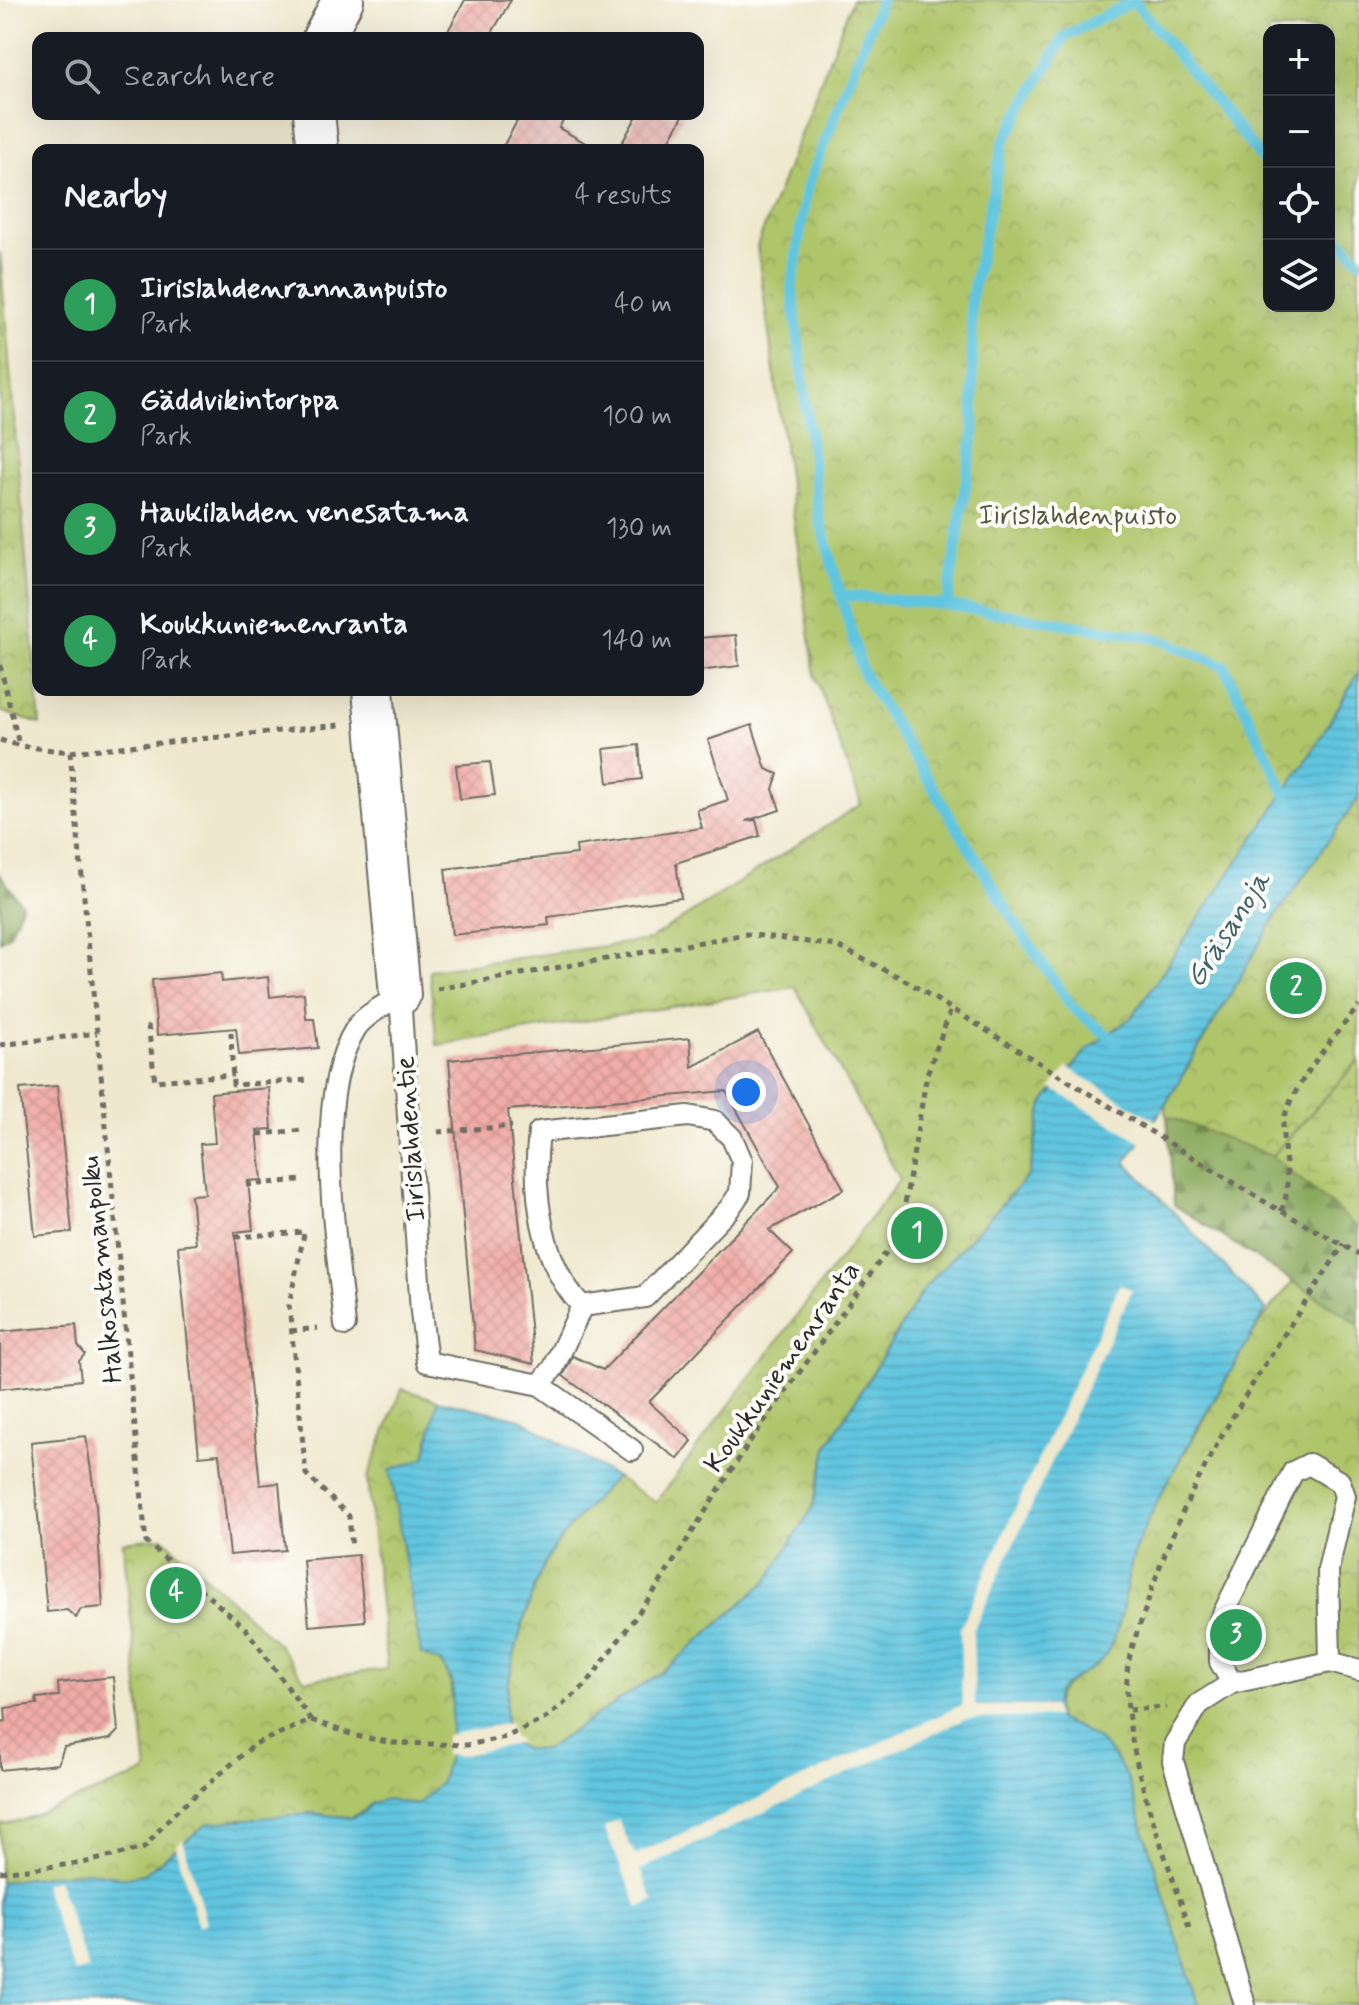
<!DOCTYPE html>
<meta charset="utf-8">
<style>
:root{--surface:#171b24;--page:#20242c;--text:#f1f3f6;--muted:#9ea1a6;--line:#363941;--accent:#d690ce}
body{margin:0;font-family:Mynerve,sans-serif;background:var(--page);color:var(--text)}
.controls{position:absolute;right:24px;top:24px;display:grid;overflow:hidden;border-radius:16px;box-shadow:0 8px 32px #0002}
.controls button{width:72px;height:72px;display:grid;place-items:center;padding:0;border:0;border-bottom:2px solid var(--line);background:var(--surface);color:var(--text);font:40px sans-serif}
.you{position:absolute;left:746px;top:1092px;width:28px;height:28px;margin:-20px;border:6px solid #fff;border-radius:50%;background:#1a73e8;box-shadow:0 0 0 12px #1a73e833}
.badge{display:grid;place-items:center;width:52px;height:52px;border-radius:50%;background:var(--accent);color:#fff;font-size:26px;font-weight:700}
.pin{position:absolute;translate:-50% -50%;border:4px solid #fff;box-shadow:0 2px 8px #0006}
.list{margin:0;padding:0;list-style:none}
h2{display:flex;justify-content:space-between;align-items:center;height:104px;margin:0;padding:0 32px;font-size:34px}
h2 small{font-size:26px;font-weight:400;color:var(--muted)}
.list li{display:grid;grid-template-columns:52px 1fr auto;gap:24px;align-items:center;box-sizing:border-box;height:112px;padding:0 32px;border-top:2px solid var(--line)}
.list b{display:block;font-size:30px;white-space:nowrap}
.list p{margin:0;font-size:26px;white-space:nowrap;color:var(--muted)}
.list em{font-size:26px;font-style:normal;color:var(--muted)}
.icon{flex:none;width:44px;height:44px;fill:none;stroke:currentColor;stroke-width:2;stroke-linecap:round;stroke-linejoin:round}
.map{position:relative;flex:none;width:1359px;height:2005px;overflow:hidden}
.search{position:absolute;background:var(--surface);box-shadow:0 8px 32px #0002;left:32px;top:32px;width:672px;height:88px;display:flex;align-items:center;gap:20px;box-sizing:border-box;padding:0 28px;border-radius:16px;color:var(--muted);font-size:30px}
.panel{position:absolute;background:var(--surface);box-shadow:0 8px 32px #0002;left:32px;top:144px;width:672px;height:552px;border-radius:16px}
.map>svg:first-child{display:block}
</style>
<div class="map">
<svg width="1359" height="2005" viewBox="0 0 1359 2005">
<defs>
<pattern id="forest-firs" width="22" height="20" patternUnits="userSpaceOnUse" patternTransform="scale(2)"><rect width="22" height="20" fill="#8baa5e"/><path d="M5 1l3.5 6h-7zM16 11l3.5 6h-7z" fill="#728b4e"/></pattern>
<pattern id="wetland-marsh" width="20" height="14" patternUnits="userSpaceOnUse" patternTransform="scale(2)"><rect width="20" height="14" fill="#afc56a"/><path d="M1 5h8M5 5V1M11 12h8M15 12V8" fill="none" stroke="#97a95c"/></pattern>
<pattern id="park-crowns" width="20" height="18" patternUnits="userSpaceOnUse" patternTransform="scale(2)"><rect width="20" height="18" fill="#afc56a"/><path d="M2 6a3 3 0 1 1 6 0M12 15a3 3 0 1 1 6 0" fill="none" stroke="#97a95c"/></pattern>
<pattern id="water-rules" width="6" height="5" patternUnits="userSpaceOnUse" patternTransform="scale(2)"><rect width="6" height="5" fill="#61c5df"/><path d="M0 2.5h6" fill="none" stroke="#54a9c0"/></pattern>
<pattern id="building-cross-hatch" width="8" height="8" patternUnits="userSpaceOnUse" patternTransform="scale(2)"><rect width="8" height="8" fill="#f1aca7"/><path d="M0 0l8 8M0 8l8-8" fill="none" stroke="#cf9490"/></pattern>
</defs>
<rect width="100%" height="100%" fill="#fdfcf7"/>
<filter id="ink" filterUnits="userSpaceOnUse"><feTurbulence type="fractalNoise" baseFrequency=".0125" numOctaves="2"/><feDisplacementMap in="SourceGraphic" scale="16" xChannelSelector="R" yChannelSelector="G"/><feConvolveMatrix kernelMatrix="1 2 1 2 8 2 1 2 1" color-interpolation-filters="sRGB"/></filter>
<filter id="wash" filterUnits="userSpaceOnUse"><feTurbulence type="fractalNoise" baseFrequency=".006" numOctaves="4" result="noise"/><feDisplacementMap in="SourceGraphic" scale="32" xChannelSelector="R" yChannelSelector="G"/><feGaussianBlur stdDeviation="1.8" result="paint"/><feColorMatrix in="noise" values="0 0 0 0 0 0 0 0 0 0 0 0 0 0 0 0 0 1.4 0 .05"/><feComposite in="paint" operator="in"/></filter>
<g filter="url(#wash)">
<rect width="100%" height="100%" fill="#efe8ce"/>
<path fill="url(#forest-firs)" stroke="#5b6a44" stroke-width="2" d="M0,874L22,905L10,934L0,941Z
M1330,932L1359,1060L1273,1156L1359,1228V1324L1174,1205L1167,1116Z"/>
<path fill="url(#wetland-marsh)" stroke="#6d784a" stroke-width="2" d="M1359,1060V1228L1272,1156Z"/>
<path fill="url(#park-crowns)" stroke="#6d784a" stroke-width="2" fill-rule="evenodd" d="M852,0H1359V672L1312,752L1132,1017L1086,1051L1043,1104L1029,1175L925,1287L828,1445L813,1507L768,1580L669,1667L545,1750C532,1750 521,1751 511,1740C491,1716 530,1591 545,1563C561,1532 592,1504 615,1477L656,1502L900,1179L795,987L437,1045L429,970L649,940L861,804L815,675L757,246ZM1269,30H1329V306H1269Z
M0,252L40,724L0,711Z
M1359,797V1060L1272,1156L1167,1116L1165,1105L1276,916Z
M1293,1282L1359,1324V2005H1198L1127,1777L1082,1729L1058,1720C1044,1679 1098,1677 1110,1643C1122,1611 1124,1574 1137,1543C1155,1500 1181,1460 1204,1420C1231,1372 1255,1322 1293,1282Z
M402,1389L438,1400L425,1459L442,1664C459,1685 454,1761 440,1784C434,1794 426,1799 417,1805L387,1799L351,1818L311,1813L267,1819H234L144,1874L121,1878L88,1871L0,1882V1824L20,1821L147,1772L123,1542L163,1537L278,1644L305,1680L387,1669L367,1479Z"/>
<path fill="url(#water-rules)" stroke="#467885" stroke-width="2" d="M1359,672V797L1276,916L1165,1105L1126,1162L1266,1310C1223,1387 1174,1462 1138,1542C1123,1577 1127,1621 1106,1654C1089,1682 1043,1677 1058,1720C1096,1733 1106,1743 1127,1777L1198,2005H0V1882L88,1871L121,1878L144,1874L208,1823L311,1813L351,1818L364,1812L372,1803L387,1799L417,1805L441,1782L450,1749L453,1685L443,1664L421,1654L390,1470L425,1458L438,1400L521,1419L615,1477C592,1504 561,1532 545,1563C530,1591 491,1716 511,1740C521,1751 532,1750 545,1750L669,1667L768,1580L813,1507L828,1445L925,1287L1029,1175L1043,1104L1086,1051L1132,1017L1312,752Z"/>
<path fill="#efe8ce" d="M1067,1067L1158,1122L1143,1143L1051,1088Z
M1120,1284L1132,1290L973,1631L975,1706H1053L1057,1717L965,1719L640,1870L653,1901L639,1908L604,1828L618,1820L635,1855L962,1705L960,1628Z
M509,1723L513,1737L521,1743L459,1756L444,1755L446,1735Z
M183,1839L206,1923L198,1926L176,1846Z
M57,1879L88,1968L74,1973L43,1884Z"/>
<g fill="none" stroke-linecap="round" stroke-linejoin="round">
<path stroke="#61c5df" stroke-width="11" d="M881,0L807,187L792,286L819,517L863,673L1017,926L1072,1007L1117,1043
M1133,0L1269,167
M1329,228L1359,260
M841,595L947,605L974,432L971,300L1003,143L1064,37L1134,1
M947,605L1155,638L1224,666L1291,805"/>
</g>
<g id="blocks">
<path fill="url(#building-cross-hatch)" d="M465,0H511L489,38H444Z
M521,114H566L559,128L598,150H501Z
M638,114H684L664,150H618Z
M736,635L739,666L698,671V638Z
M752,725L766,769L778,774L773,789L780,810L746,821L756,820L760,836L676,863L681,898L548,917L549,925L452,935L445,869L577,854L576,846L702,828L697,810L728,800L708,740Z
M639,745L642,779L608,783L604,749Z
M490,762L495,795L460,799L456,765Z
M221,973L222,982L268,977L270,997L304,993L306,1019H314L318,1048L239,1055L236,1028L157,1035L152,980Z
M758,1032L844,1189L769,1230L793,1253L649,1402L692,1441L678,1459L563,1376L573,1356L603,1370L780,1187L726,1091L508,1110L534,1364L475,1350L449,1060L690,1038L692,1067Z
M57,1086L72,1232L35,1236L20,1089Z
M269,1088L272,1129L257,1130L262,1180L248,1181L253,1230L235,1232L260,1485L279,1483L285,1550L230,1555L219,1454L199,1456L178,1246L196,1244L191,1195L205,1194L200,1144L215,1143L211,1093Z
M76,1325L78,1346L85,1354L79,1361L81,1380L0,1389V1332Z
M86,1436L96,1506L103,1607L81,1609L76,1618L67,1610L47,1612L31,1442Z
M358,1555L365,1621L309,1626L303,1560Z
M113,1677L118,1731L110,1739L64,1747L58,1764L0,1770V1722L6,1721L5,1708L37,1704L36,1698L59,1696L58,1683Z"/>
</g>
</g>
<g filter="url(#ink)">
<use href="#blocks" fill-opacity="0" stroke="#706d64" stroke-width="2"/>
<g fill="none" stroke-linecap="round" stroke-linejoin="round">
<g stroke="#706d64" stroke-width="24">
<path id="service" d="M400,995L421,1312L427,1362L540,1385L632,1450
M345,1325C337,1244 311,1099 356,1028C364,1015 387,1004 400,995
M540,1385L554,1367L582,1306L645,1297L729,1209L740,1193L742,1161L732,1138L715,1121L688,1116L539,1132C532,1189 540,1263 582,1306
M1232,1683L1220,1662V1620L1293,1472L1309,1464L1340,1482L1345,1496L1328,1570L1330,1662
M1245,2005L1173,1761L1175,1743L1199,1704L1232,1683L1330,1662L1359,1670"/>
</g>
<g stroke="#706d64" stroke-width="44">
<path id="minor" d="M323,38L343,0
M314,114L318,150
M373,690L400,995"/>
</g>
<path stroke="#706d64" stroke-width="5" stroke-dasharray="6 6" stroke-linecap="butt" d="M0,665L19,745
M0,740L20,746L70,752L340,725
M70,752L146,1542L246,1629L311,1720
M437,989L747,934L837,946L903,979L1270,1205L1359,1254
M148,1025L155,1081L233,1075
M231,1032L233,1085L308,1080
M0,1045L97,1033
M438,1132L512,1126
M258,1134L304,1130
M246,1185L302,1180
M1281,1211C1294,1184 1282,1155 1283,1126C1284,1095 1339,1030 1359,1006
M304,1234L289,1305L306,1474L349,1516L352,1548
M235,1237L305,1232
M291,1331L318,1328
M1129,1710L1166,1707
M0,1872L83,1863L144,1848L172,1815L255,1744L311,1720L356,1736L394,1743L467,1745L506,1737L546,1718L586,1685L658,1586L750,1441L900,1233L927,1074L950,1012
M1189,1927C1164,1847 1124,1760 1127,1675C1128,1652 1140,1626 1147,1604C1188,1472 1268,1359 1344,1244"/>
<use href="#service" stroke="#fff" stroke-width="20"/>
<use href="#minor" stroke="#fff" stroke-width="40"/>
</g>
</g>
<g text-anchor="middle" stroke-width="8" stroke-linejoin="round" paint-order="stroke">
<g font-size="28" fill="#53593e" stroke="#fdfcf7">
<text x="1078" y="524">Iirislahdenpuisto</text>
</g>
<g font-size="28" fill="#2b2b2b" stroke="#fdfcf7">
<text transform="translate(409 1139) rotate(-94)" y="10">Iirislahdentie</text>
<text transform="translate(100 1270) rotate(-96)" y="10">Halkosatamanpolku</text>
<text transform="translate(781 1366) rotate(-55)" y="10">Koukkuniemenranta</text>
</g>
<g font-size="30" font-style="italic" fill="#3e616a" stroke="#fdfcf7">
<text transform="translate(1227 929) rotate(-57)" y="10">Gräsanoja</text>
</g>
</g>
</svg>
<div class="controls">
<button>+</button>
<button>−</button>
<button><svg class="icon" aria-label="locate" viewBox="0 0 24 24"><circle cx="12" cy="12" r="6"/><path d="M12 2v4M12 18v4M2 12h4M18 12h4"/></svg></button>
<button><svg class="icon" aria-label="layers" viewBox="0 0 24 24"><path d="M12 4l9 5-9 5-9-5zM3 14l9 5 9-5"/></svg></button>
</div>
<div class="you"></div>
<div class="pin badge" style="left:917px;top:1233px;background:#2e9e5b">1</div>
<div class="pin badge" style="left:1296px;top:988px;background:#2e9e5b">2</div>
<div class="pin badge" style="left:1236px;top:1635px;background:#2e9e5b">3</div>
<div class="pin badge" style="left:176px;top:1593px;background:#2e9e5b">4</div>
<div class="search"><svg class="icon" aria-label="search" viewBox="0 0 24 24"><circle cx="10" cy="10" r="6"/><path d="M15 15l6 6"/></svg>Search here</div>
<section class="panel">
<h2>Nearby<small>4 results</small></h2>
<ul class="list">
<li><span class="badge" style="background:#2e9e5b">1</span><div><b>Iirislahdenrannanpuisto</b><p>Park</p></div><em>40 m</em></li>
<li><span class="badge" style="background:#2e9e5b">2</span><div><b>Gäddvikintorppa</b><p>Park</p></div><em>100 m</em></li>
<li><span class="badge" style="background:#2e9e5b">3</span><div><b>Haukilahden venesatama</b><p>Park</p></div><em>130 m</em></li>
<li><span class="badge" style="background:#2e9e5b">4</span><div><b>Koukkuniemenranta</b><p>Park</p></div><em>140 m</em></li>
</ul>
</section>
</div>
